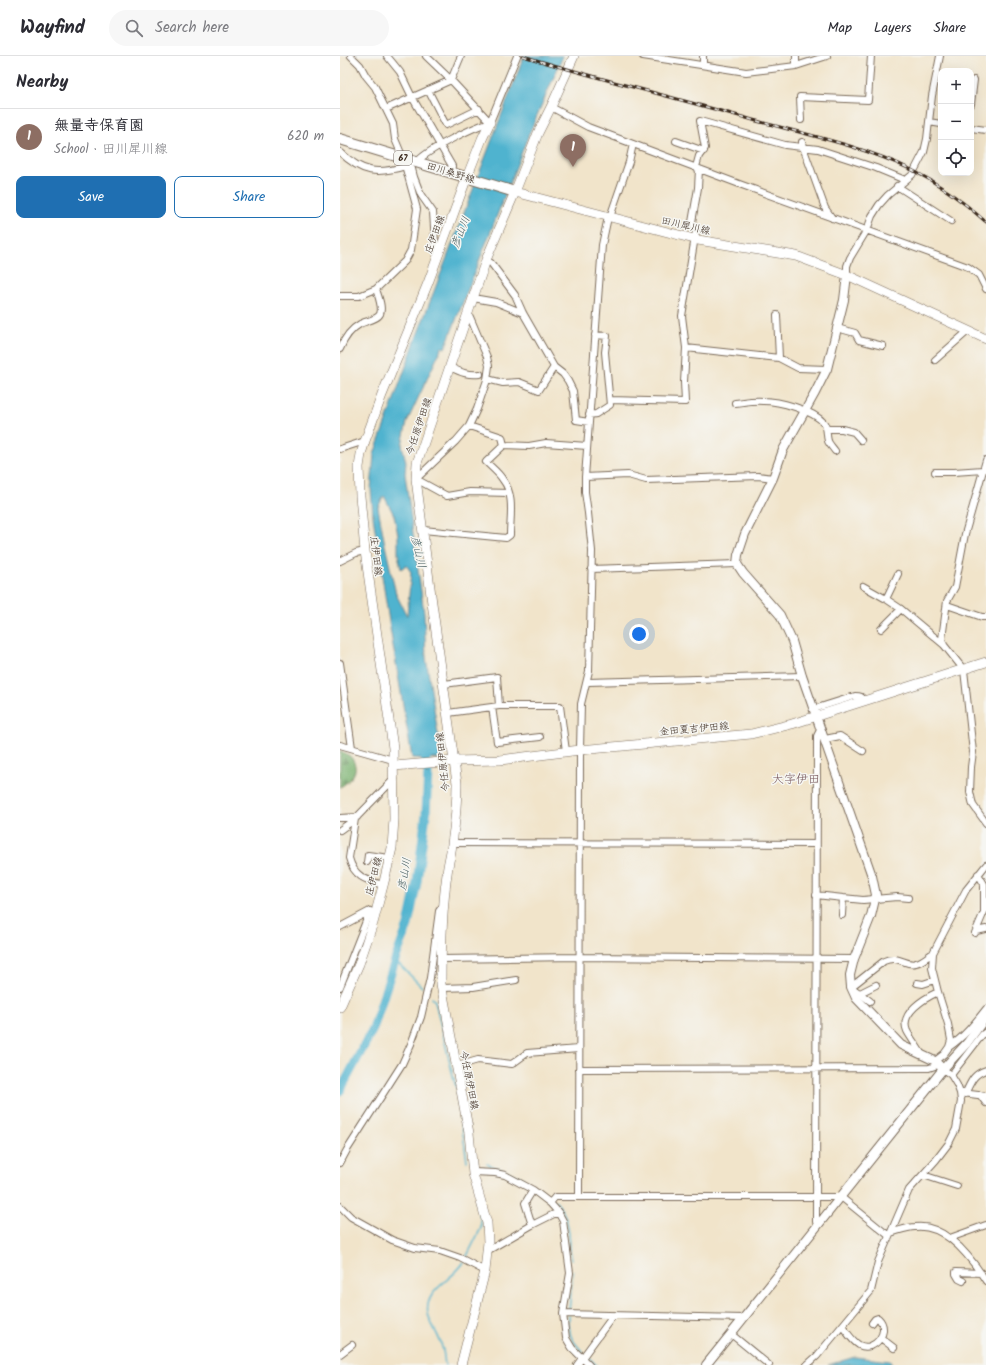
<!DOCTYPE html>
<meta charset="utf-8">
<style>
:root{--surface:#fff;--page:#f7f7f7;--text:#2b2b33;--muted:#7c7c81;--line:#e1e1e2;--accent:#1f6fb2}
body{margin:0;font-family:Kalam,"Klee One",sans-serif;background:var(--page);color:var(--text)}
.controls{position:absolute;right:12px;top:12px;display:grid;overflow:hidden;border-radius:8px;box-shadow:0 4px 16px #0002}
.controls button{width:36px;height:36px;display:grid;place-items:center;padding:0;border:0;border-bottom:1px solid var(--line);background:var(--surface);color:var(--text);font:20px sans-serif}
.you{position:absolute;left:299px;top:578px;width:14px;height:14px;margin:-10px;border:3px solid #fff;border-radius:50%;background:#1a73e8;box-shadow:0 0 0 6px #1a73e833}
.badge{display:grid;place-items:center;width:26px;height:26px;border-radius:50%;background:var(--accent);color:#fff;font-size:13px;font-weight:700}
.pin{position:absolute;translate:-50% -33px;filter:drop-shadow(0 1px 2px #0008)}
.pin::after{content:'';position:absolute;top:21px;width:14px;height:12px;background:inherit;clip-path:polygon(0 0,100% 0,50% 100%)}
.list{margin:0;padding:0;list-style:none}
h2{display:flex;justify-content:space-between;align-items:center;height:52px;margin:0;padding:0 16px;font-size:17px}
h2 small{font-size:13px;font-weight:400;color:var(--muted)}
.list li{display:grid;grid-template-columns:26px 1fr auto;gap:12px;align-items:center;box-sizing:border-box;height:56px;padding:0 16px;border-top:1px solid var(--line)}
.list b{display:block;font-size:15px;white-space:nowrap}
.list p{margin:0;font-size:13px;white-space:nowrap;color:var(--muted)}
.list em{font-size:13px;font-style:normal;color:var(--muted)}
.actions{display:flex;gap:8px;padding:12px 16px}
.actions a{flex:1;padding:9px 0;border:1px solid var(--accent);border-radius:8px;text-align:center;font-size:14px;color:var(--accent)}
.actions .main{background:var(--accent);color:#fff}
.icon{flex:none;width:22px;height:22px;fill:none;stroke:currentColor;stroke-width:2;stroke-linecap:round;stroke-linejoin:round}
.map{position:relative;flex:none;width:646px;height:1309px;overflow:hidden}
header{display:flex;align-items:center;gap:24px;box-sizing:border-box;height:56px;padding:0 20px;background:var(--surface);border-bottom:1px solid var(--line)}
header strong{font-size:19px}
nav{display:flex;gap:22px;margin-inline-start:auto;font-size:14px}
.search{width:280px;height:36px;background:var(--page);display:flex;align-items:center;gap:10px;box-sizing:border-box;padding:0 14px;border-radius:22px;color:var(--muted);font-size:15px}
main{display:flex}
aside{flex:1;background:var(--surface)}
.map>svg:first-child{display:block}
</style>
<header>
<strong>Wayfind</strong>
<div class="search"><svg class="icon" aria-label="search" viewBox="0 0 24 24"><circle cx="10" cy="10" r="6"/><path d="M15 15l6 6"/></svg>Search here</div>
<nav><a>Map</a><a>Layers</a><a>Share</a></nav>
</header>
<main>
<aside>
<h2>Nearby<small></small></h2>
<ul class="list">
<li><span class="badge" style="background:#8d6e63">1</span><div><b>無量寺保育園</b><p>School · 田川犀川線</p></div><em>620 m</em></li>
</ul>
<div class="actions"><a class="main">Save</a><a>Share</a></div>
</aside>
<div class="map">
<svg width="646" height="1309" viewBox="0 0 646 1309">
<defs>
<pattern id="forest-firs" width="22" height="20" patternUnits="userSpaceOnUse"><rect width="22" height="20" fill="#78b06d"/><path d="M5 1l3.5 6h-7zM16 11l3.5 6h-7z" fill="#648f59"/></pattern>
</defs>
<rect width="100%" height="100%" fill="#f6f6f2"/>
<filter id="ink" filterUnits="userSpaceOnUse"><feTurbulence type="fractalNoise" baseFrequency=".025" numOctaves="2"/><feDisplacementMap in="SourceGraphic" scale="8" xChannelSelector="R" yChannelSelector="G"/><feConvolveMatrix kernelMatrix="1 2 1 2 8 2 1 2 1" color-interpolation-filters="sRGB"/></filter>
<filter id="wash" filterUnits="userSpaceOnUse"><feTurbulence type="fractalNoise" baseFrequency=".012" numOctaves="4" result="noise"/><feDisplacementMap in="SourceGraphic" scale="16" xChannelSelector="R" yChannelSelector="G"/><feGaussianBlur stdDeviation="0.9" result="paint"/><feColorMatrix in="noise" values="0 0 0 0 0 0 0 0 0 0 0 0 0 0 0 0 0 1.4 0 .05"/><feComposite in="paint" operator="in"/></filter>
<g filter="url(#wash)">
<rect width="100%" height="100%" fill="#f1e4ca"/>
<path fill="url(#forest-firs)" stroke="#5a6d46" d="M0,696C12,697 20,711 12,721C9,725 4,729 0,731Z"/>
<path fill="#50b3cf" stroke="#466e76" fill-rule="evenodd" d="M184,0H223L189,78L105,292L102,291L67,366L62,389L66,406L65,418L84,557L86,602L102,703L72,702L50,572L33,461L31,433L34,398L78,277ZM44,440L54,459L58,479V498L61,513L66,509L71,516L67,560L56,538L45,489L38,451Z
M515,1301L550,1305L552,1309H488Z"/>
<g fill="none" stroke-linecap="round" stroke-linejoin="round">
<path stroke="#50b3cf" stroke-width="1.5" d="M55,904L82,931
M92,942L95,945L116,1032
M120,1056L127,1105
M147,1108L180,1121L212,1143
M215,1145C231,1160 229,1184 231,1204
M126,1202L141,1172V1164L136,1146
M229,1255L233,1215
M229,1259C229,1279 229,1282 243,1296
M246,1299L256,1309
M105,1309C104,1303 104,1296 102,1291C98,1273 79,1258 92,1239C101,1226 116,1219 124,1206"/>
<path stroke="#50b3cf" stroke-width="9" d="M0,1035L33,973L55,904L68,869L77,826L86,758L88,716L85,701"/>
</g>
</g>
<g filter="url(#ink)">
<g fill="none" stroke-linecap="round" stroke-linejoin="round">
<g stroke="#7b6b5a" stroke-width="8">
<path id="minor" d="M47,0L60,16L72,41L112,110L111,116
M86,0L111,24L150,66
M303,0L406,16L456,10L487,0
M363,9V0
M456,10V0
M88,34L106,69L139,53
M631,48L634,24
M211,51L248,71L402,129L628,211L639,219L646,233
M46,53L111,24L121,0
M461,64L460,41L528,44L531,0
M150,66L177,0
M589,66L601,68
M631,72L646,74
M336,85L364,95
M462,86L463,91L485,152L492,162
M0,96C22,117 37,119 66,110L72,113L74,121L81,139L93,156L95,187L99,195
M77,106C88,93 134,71 150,66
M356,111L359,100L365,92L360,65L445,89L478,93L536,112L565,124
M557,130L611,165
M270,161L289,106L293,88
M146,204L151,207L175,239L183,257L214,311L223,318L228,325L233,335L236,364L249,366
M507,219V210L510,202L527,174L532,160L539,149L548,139L572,119L584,96L587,83L592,40L600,0
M0,240H19L36,233L65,205L71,194L77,153L63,102L55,83L53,68L35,31L26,20L20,9L11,0
M133,242L156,246L183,257
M128,257L130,261L147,301L149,310L147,324L137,353L129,370L116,385L76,423L107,440L130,436L169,437
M437,259L439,302
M497,272L515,277L519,284L543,290
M346,292L439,302L458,312L487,313
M0,293C4,283 11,273 20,268C25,265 37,264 40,258C43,251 38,240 36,233
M595,304L628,275
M110,311C122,317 127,319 140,318
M147,323L163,327L179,326L199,334L214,311
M270,344L345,346L344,326L346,292L342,260L356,175L352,166L358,132L359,113
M395,347C404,346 414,344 423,345C439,345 473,354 484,367C488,373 486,378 488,385C489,388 493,392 495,395
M249,359L256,358L270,349L265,296L267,280L255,279
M129,370L162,381L164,389
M487,373H502L514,376L521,384
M0,393L25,385
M646,404L625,478L615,531L607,545L602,583L604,589L624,614L633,696L631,711L630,736L633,749L646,767
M595,416H614L643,414
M245,421L288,419L306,424L418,420L433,422
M83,474L166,482L170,479C170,462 175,439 163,424C159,417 151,411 146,406L164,389L189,390L206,387L247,390
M0,505L16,497L25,495
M251,513L397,508
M558,518L546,543L561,553L604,589
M523,530L546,543
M607,549L642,561H646
M541,573L561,553
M0,607L12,692
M248,626L462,620
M104,628L157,621L159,650
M152,651L157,686L200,681
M474,653L515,640C520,640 522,640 524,645
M108,657L159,650H220L226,695
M485,683L500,680L523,695
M0,689L53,704
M0,762L17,761
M15,763L9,802C14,821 26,824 43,829
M0,774L15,763L54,723
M112,787L476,788
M27,806L28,799L49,802
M476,839L503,842L502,859
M503,842L523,844L557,841L568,842
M0,871L30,855
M636,875L646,873
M635,877L644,856V828L638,818
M101,903L239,901L514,903
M577,927L583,928L595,924
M0,931L30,855
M102,932L133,931L176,924
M520,937L536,929
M530,945L511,931L544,905C559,898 566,911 576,907C582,906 588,900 593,897
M609,991C624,981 635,967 646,953
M582,999C578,991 571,983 567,975C559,957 585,942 598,936
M595,1005L604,998L609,991L611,984L608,968L598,936L592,912L593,897L626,834L646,809
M117,1010L138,1004L172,1008L187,997L239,993
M239,1013L589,1012L598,1009
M611,1019L642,979L646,976
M622,1037L646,1040
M625,1038C631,1026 633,1018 646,1014
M640,1039L646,1047
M0,1107L7,1094L62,1008L71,988L81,961L90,922L99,855L102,851
M133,1116L155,1117L165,1119L193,1134L210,1147L218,1156L223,1165L230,1217L223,1258L226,1282L232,1292L249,1309
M583,1119L617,1130
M193,1134L185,1147L192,1169L218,1156
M239,1141L240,694L241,648L249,615L252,495L248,457L245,436V421L262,189L268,161
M210,1147L215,1141H501L549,1180
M0,1150L11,1161L52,1184L75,1192L100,1195L120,1202L145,1215
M479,1168L476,1166L477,680L479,676L482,675
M550,1177C558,1175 567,1171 575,1171C605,1167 632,1203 646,1225
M610,1182L646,1169
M147,1195L192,1169
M623,1225L619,1223L616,1218V1216L641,1217
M223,1258L403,1262
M502,1270C507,1276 512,1285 519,1289C534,1297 552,1275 538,1262L535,1263L532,1267
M391,1278L429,1309
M541,1282L554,1292
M0,1298L12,1289
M237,1309L273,1260
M467,1309L477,1300L531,1235L538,1206L569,1134L596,1104L609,1087L616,1073L621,1045L620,1037L617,1029L611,1019L603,1013"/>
</g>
<g stroke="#7b6b5a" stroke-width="10">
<path id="tertiary" d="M507,219L504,244L487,313L475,337L443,394L433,422L405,478L398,499L397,508L403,517L440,559L452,585L462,620L532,820L536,839L531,860L514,903L510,919L511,931L516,942L561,989L595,1005L603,1013
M366,1309L603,1013L627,987L646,961"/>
</g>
<g stroke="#7b6b5a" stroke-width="10">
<path id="secondary" d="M175,136L358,184L456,200L507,219L646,283
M54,710L114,705L160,704L240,694L411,678L452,668L646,606
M0,951L19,908L33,867L44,826L52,792L54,763L53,692L25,495L20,440L19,411L21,398L25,385L42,339L88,227L127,121L142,83L150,66
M121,1309L145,1215L148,1186L147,1167L133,1118L129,1077L101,928C101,891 102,854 107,818C108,808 111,798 112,788C115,768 117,747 117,727L92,547L76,423L77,407L146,204L175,136L198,77L211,51L234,0"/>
</g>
<g stroke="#7b6b5a" stroke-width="12">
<path id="primary" d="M0,83L175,136"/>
</g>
<use href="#minor" stroke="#fff" stroke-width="6"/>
<use href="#tertiary" stroke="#fff" stroke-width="8"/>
<use href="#secondary" stroke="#fff" stroke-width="9"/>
<use href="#primary" stroke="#fff" stroke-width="10"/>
<g stroke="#3b2a1e" stroke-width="3">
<path id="rail" d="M183,0C259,23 336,42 413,64C465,78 523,90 572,114C598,127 624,146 646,166"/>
</g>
<use href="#rail" stroke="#f6f6f2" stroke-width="1.5" stroke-dasharray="4.5" stroke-linecap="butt"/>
</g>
</g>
<g text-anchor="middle" stroke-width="3" stroke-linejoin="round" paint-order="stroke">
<rect fill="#f6f6f2" stroke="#73675e" stroke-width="1" x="54" y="95" width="18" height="14" rx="3"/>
<g font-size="9" font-weight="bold" fill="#3b2a1e">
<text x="63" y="105">67</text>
</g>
<g font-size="10" fill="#3b2a1e" stroke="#f6f6f2">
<text transform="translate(111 116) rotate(17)" y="4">田川桑野線</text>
<text transform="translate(346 169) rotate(13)" y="4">田川犀川線</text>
<text transform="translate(94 178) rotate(-70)" y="4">庄伊田線</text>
<text transform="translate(78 370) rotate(-71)" y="4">今任原伊田線</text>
<text transform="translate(37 500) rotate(83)" y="4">庄伊田線</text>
<text transform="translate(354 672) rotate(-5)" y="4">金田夏吉伊田線</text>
<text transform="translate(102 706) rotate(-96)" y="4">今任原伊田線</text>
<text transform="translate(33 820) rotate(-76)" y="4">庄伊田線</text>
<text transform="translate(130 1024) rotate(79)" y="4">今任原伊田線</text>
</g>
<g font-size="11" font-style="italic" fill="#425a5c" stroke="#f6f6f2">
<text transform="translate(120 176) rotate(-69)" y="4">彦山川</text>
<text transform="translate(79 496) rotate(77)" y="4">彦山川</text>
<text transform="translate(64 818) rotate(-81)" y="4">彦山川</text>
</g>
<g font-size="12" fill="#78585d" stroke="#f6f6f2">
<text x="456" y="727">大字伊田</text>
</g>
</g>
</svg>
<div class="controls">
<button>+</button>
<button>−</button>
<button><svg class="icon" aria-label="locate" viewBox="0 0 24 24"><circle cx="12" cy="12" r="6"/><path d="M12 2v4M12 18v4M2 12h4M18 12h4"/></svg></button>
</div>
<div class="you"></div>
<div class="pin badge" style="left:233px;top:111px;background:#8d6e63">1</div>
</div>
</main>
